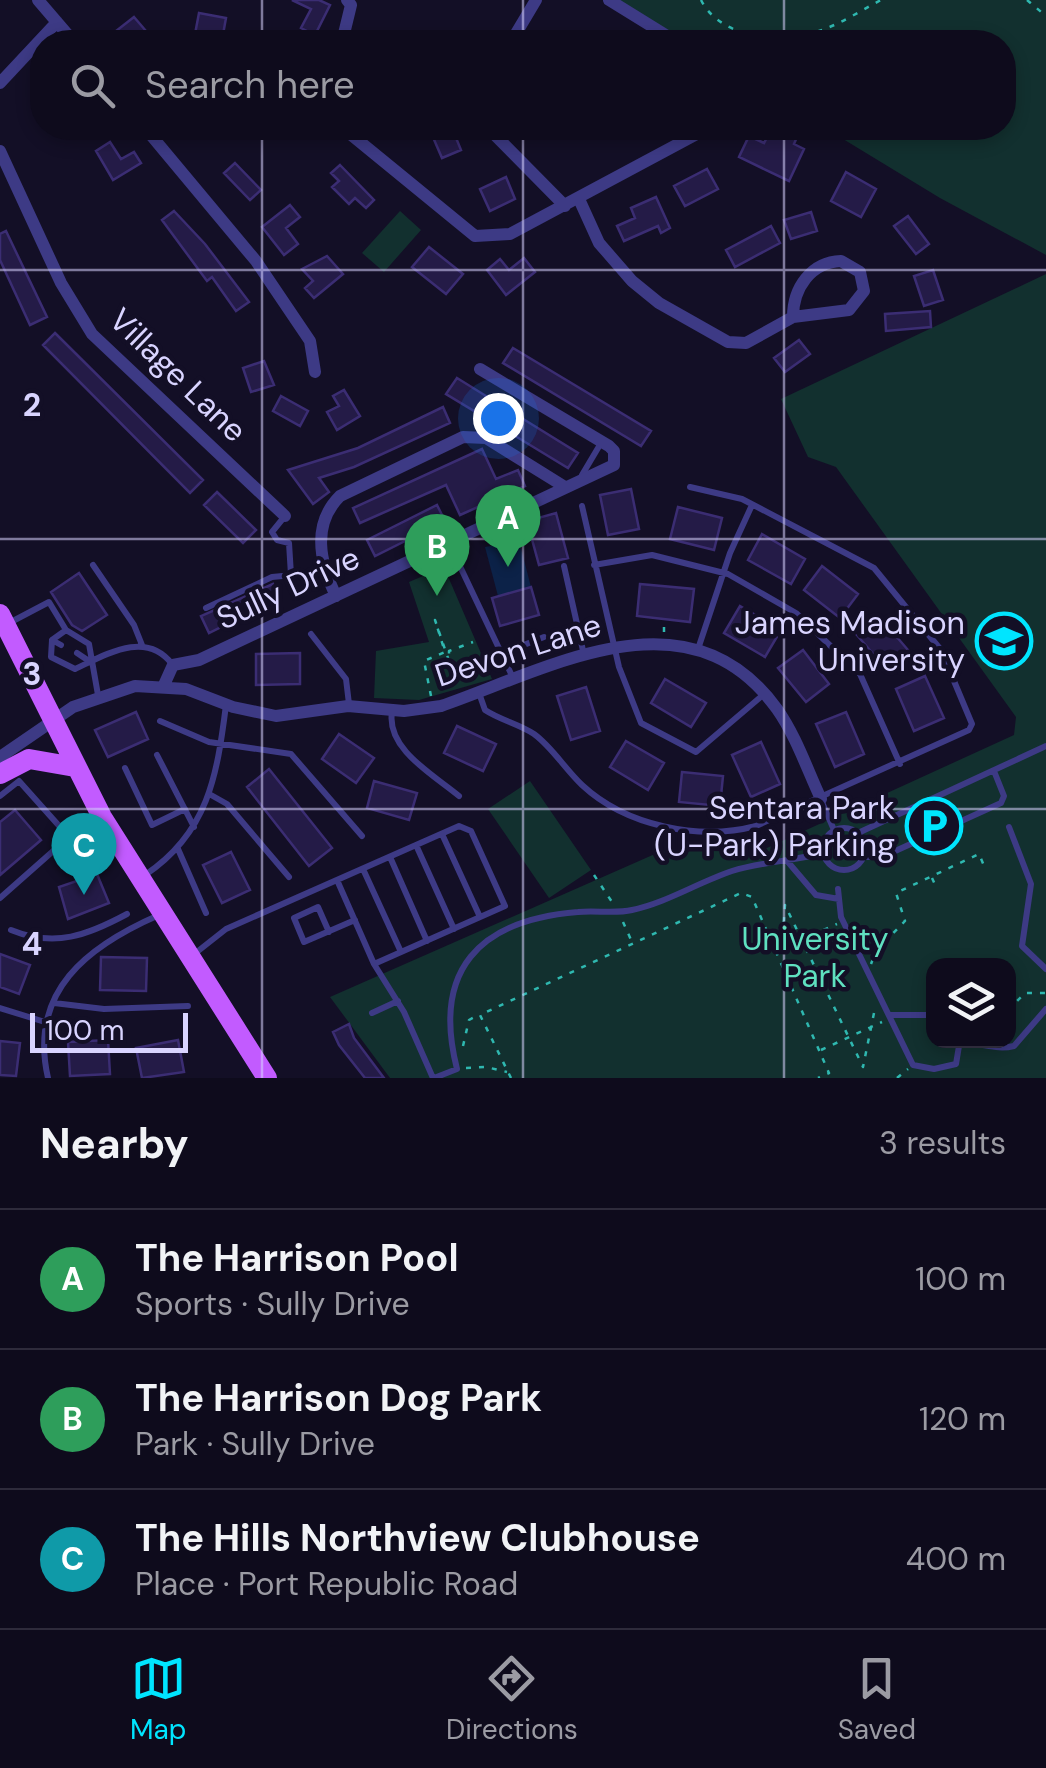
<!DOCTYPE html>
<meta charset="utf-8">
<style>
:root{--surface:#0e0b1c;--page:#1c1929;--text:#f1f3f6;--muted:#9b9ba3;--line:#2e2b3b;--accent:#00e5ff}
body{margin:0;font-family:"DM Sans",sans-serif;background:var(--page);color:var(--text)}
.controls{position:absolute;right:30px;bottom:30px;display:grid;overflow:hidden;border-radius:20px;box-shadow:0 5px 15px #0003}
.controls button{width:90px;height:90px;display:grid;place-items:center;padding:0;border:0;border-bottom:2px solid var(--line);background:var(--surface);color:var(--text);font:50px sans-serif}
.scale{position:absolute;left:30px;bottom:25px;width:158px;box-sizing:border-box;padding-left:10px;border:5px solid #d9d4ff;border-top:0;font-size:28px;line-height:35px;white-space:nowrap;color:#d9d4ff;-webkit-text-stroke:8px #130f26;paint-order:stroke}
.you{position:absolute;left:498px;top:418px;width:35px;height:35px;margin:-25px;border:8px solid #fff;border-radius:50%;background:#1a73e8;box-shadow:0 0 0 15px #1a73e833}
.badge{display:grid;place-items:center;width:65px;height:65px;border-radius:50%;background:var(--accent);color:#fff;font-size:32px;font-weight:700}
.pin{position:absolute;translate:-50% -82px;filter:drop-shadow(0 2px 5px #0008)}
.pin::after{content:'';position:absolute;top:52px;width:35px;height:30px;background:inherit;clip-path:polygon(0 0,100% 0,50% 100%)}
.list{margin:0;padding:0;list-style:none}
h2{display:flex;justify-content:space-between;align-items:center;height:130px;margin:0;padding:0 40px;font-size:42px}
h2 small{font-size:32px;font-weight:400;color:var(--muted)}
.list li{display:grid;grid-template-columns:65px 1fr auto;gap:30px;align-items:center;box-sizing:border-box;height:140px;padding:0 40px;border-top:2px solid var(--line)}
.list b{display:block;font-size:38px;white-space:nowrap}
.list p{margin:0;font-size:32px;white-space:nowrap;color:var(--muted)}
.list em{font-size:32px;font-style:normal;color:var(--muted)}
.icon{flex:none;width:55px;height:55px;fill:none;stroke:currentColor;stroke-width:2;stroke-linecap:round;stroke-linejoin:round}
.map{position:relative;flex:none;width:1046px;height:1078px;overflow:hidden}
.search{position:absolute;background:var(--surface);box-shadow:0 5px 15px #0003;left:30px;right:30px;top:30px;height:110px;display:flex;align-items:center;gap:25px;box-sizing:border-box;padding:0 35px;border-radius:40px;color:var(--muted);font-size:38px}
.sheet{height:550px;background:var(--surface)}
nav{display:flex;justify-content:space-around;align-items:center;box-sizing:border-box;height:140px;border-top:2px solid var(--line);background:var(--surface);font-size:28px;color:var(--muted)}
nav a{display:grid;justify-items:center;gap:5px}
nav .on{color:var(--accent)}
.map>svg:first-child{display:block}
</style>
<div class="map">
<svg width="1046" height="1078" viewBox="0 0 1046 1078">
<rect width="100%" height="100%" fill="#130f26"/>
<path fill="#12302f" fill-rule="evenodd" d="M619,0H1046V255L940,198L825,128H1004V42H687Z
M400,211L421,230L384,272L362,253Z
M1046,274V1078H390L330,997L664,850L758,852L1014,735L1016,717L836,467L808,457L781,399ZM934,966H1008V1040H934Z
M444,567L492,679L419,700L374,698L376,651L429,642L409,582Z
M530,781L591,870L549,898L488,809Z"/>
<path fill="#0c2248" d="M519,541L531,587L498,596L485,547Z"/>
<path fill="#241b47" stroke="#3b2d73" stroke-width="2.5" d="M292,0H319L330,5L315,35L301,28L311,9Z
M199,13L226,18L222,40L195,34Z
M134,17L146,31L140,36L145,42H102Z
M429,128H452L461,150L442,158Z
M772,128L800,130L794,144L804,149L789,181L739,157L749,136L764,143Z
M110,142L121,159L134,152L141,163L113,180L96,151Z
M235,163L261,190L250,200L224,173Z
M340,165L374,200L366,208L355,198L349,204L332,187L339,181L331,173Z
M707,169L718,189L685,206L674,186Z
M846,172L876,189L861,217L831,201Z
M506,177L515,199L490,211L480,189Z
M656,197L670,228L661,233L658,226L624,241L617,226L635,218L631,208Z
M290,205L300,217L286,228L298,244L284,255L262,227Z
M174,211L205,244L249,302L236,311L212,277L207,281L162,220Z
M811,212L817,231L791,239L784,220Z
M908,216L929,244L916,254L894,226Z
M771,226L780,243L735,267L726,250Z
M6,231L47,317L30,325L0,260V234Z
M429,247L463,274L446,294L412,267Z
M327,256L343,274L314,298L305,288L313,281L302,269Z
M524,258L535,272L506,295L487,270L500,259L509,270Z
M933,270L943,300L924,306L914,276Z
M930,311L931,327L886,331L885,314Z
M55,333L203,480L190,493L43,345Z
M799,340L810,354L785,372L774,358Z
M513,348L651,431L641,446L503,363Z
M264,361L274,385L251,392L243,368Z
M457,378L578,453L568,468L446,394Z
M344,390L360,416L337,430L327,412L339,406L333,396Z
M281,396L308,411L300,426L273,411Z
M443,407L450,423L354,467L319,478L329,492L313,504L288,470L358,448Z
M482,449L496,479L518,470L525,486L460,515L446,485L360,523L353,508Z
M631,489L639,529L608,535L600,495Z
M217,492L256,530L243,543L204,505Z
M437,505L445,521L375,556L367,540Z
M678,507L722,518L714,550L670,539Z
M556,513L568,558L539,565L527,521Z
M762,534L805,559L791,584L748,560Z
M822,566L858,594L840,618L804,590Z
M79,573L107,615L82,631L72,625L51,592Z
M273,584L279,598L209,633L201,616Z
M640,584L694,589L690,622L637,616Z
M531,587L539,615L500,626L492,598Z
M740,606L781,630L765,657L724,633Z
M878,615L908,650L886,669L856,634Z
M803,650L829,684L806,702L778,668Z
M300,653V684L256,685V654Z
M925,676L944,718L914,731L896,689Z
M665,679L706,703L691,727L651,703Z
M586,687L600,731L571,740L557,696Z
M136,712L148,739L108,757L95,730Z
M846,712L864,754L835,767L816,724Z
M457,726L496,744L483,771L444,753Z
M339,734L374,758L356,783L322,759Z
M626,741L664,763L648,790L610,767Z
M761,742L780,784L751,797L732,755Z
M269,769L332,848L309,866L247,787Z
M682,772L723,776L720,806L679,802Z
M374,781L417,793L409,820L367,808Z
M15,810L41,840L0,875V822Z
M231,852L250,890L222,903L203,865Z
M97,874L109,903L68,919L59,887Z
M0,954L30,965L19,994L0,987Z
M101,957L147,958L146,991L100,990Z
M349,1024L354,1038L384,1078H365L339,1045L333,1032Z
M108,1040L110,1074L70,1076L68,1042Z
M178,1040L184,1072L142,1078L136,1048Z
M0,1041L20,1043L16,1076L0,1075Z"/>
<g fill="none" stroke-linecap="round" stroke-linejoin="round">
<path stroke="#2fb8b0" stroke-width="2.5" stroke-dasharray="5 8" stroke-linecap="butt" d="M701,0C720,38 779,44 816,32C839,25 860,11 881,0
M1027,0L1046,16
M664,632V619
M431,696L424,661L445,652L435,620L449,661V651L473,642
M594,875L612,902
M932,878L937,889
M623,922L632,942
M782,948L785,905L863,1067L875,1008
M776,951L837,924
M871,964L876,951L905,921L896,893L979,854L985,868
M1008,1010L1025,993H1046
M463,1046L469,1020L478,1015
M821,1050L882,1022
M466,1068L486,1067L507,1072
M511,1078L480,1015L741,893L752,897L829,1073L818,1078
M897,1078L908,1069"/>
<path stroke="#3d3a85" stroke-width="6" d="M582,475L601,443
M582,506L619,667L641,723L696,752L763,695
M285,516L272,532L277,540L289,543L291,575
M457,560L514,680
M93,565L134,625L142,645
M594,565L652,555L728,574L796,613L860,674L900,764
M564,566L584,655
M206,608L272,577L325,572
M11,622L49,602L66,630
M311,634L346,679L349,704
M52,640L61,645
M698,649L730,553L752,505
M77,653L89,661
M501,654L544,637
M479,693L485,710C500,720 519,724 534,734C552,747 565,769 582,785C626,826 699,841 756,826L969,730L972,724L941,650L874,568L742,499L690,487
M98,695L89,644L66,630L52,640L51,657L75,669C107,654 146,630 172,664
M392,712C386,749 434,775 459,796
M160,721L209,742L291,754L362,836
M157,755L194,827
M125,768L152,825L185,809
M211,795L227,804L289,877
M0,796L19,781L69,837L98,819
M821,800L834,830
M1009,827L1031,884L1022,946L1046,969
M823 849a21 21 0 1 1 42 0a21 21 0 1 1-42 0Z
M858,833L1046,746
M442,834L480,917
M416,845L454,929
M178,849L206,913
M390,857L427,941
M864,857H882L1001,803L1004,796L994,771
M788,862L816,895L839,899
M363,869L401,952
M145,875C208,833 217,776 226,705
M838,889L841,917L913,1065L934,1069L956,1064L960,1040
M0,898L69,837
M11,930C55,948 88,935 127,914
M329,932L318,907L294,918L304,942L355,920
M193,955L226,929L459,826L471,831L505,906L374,964L337,880
M374,964L404,1012L433,1078
M54,1003L104,1009L188,1006
M0,1008L48,1023
M372,1013L398,1001
M890,1015H934
M960,1044C979,1041 994,1051 1014,1046L1046,1009
M48,1078C28,991 88,946 159,915
M434,1078L457,1069C432,971 478,920 578,912C595,910 615,914 632,910C666,903 699,882 732,871C761,862 793,861 823,853"/>
<path stroke="#3d3a85" stroke-width="12" d="M38,0L74,42
M609,0L677,42
M342,42L351,5L347,0
M511,42L536,0
M0,83L57,22
M145,128L256,261L310,341L315,372
M343,128L475,236L510,234L708,128
M488,128L565,206
M0,151L61,283L92,334L285,516
M579,199L599,243L632,281L659,303L728,342L746,343L793,317L849,310L864,291L860,272L841,261C811,262 793,288 793,317
M336,596C320,563 311,525 340,496L463,437L486,438L565,487
M164,685L173,665L199,660L614,465V451L609,446L480,369
M0,757L73,707L135,686L186,689L233,707L276,716L348,706L404,711L441,706C551,668 689,587 777,709C796,736 807,769 821,799"/>
<path stroke="#c25bff" stroke-width="20" d="M0,614L102,817L267,1078
M0,774L29,759L75,767"/>
</g>
<path fill="none" stroke="#d9d4ff" stroke-width="2.5" stroke-opacity="0.55" d="M262,0V42M523,0V42M784,0V42M262,128V1078M523,128V1078M784,128V1078M0,270H1046M0,539H1046M0,809H1046"/>
<defs>
<g id="university-ring" transform="scale(2.875)"><circle r="9.5" fill="#130f26" stroke="#00e5ff" stroke-width="1.5"/><path d="M0-5L7-2L0 1L-7-2ZM-4 1L0 2.5L4 1V4Q0 6-4 4Z" fill="#00e5ff"/></g>
<g id="parking-ring" transform="scale(2.875)"><circle r="9.5" fill="#130f26" stroke="#00e5ff" stroke-width="1.5"/><path d="M-3.5-5.5H1a3.5 3.5 0 0 1 0 7H-1V5.5H-3.5ZM-1-3.4V-.6H.8a1.4 1.4 0 0 0 0-2.8Z" fill="#00e5ff"/></g>
</defs>
<g fill-rule="evenodd">
<use href="#university-ring" x="1004" y="641"/>
<use href="#parking-ring" x="934" y="826"/>
</g>
<g text-anchor="middle" stroke-width="9" stroke-linejoin="round" paint-order="stroke">
<g font-size="32" fill="#d9d4ff" stroke="#130f26">
<text transform="translate(178 375) rotate(44)" y="11">Village Lane</text>
<text transform="translate(288 588) rotate(-25)" y="11">Sully Drive</text>
<text transform="translate(518 650) rotate(-18)" y="11">Devon Lane</text>
</g>
<g font-size="32" fill="#d9d4ff" stroke="#130f26" text-anchor="end">
<text x="965" y="634">James Madison<tspan x="965" dy="37">University</tspan></text>
<text x="895" y="819">Sentara Park<tspan x="895" dy="37">(U-Park) Parking</tspan></text>
</g>
<g font-size="32" fill="#5fe0c0" stroke="#130f26">
<text x="815" y="950">University<tspan x="815" dy="37">Park</tspan></text>
</g>
</g>
<g font-size="32" text-anchor="middle" font-weight="bold" fill="#d9d4ff" stroke="#130f26" stroke-width="9" stroke-linejoin="round" paint-order="stroke">
<text x="32" y="416">2</text>
<text x="32" y="685">3</text>
<text x="32" y="955">4</text>
</g>
</svg>
<div class="controls">
<button><svg class="icon" aria-label="layers" viewBox="0 0 24 24"><path d="M12 4l9 5-9 5-9-5zM3 14l9 5 9-5"/></svg></button>
</div>
<div class="scale">100 m</div>
<div class="you"></div>
<div class="pin badge" style="left:508px;top:567px;background:#2e9e5b">A</div>
<div class="pin badge" style="left:437px;top:596px;background:#2e9e5b">B</div>
<div class="pin badge" style="left:84px;top:895px;background:#0f9aa8">C</div>
<div class="search"><svg class="icon" aria-label="search" viewBox="0 0 24 24"><circle cx="10" cy="10" r="6"/><path d="M15 15l6 6"/></svg>Search here</div>
</div>
<section class="sheet">
<h2>Nearby<small>3 results</small></h2>
<ul class="list">
<li><span class="badge" style="background:#2e9e5b">A</span><div><b>The Harrison Pool</b><p>Sports · Sully Drive</p></div><em>100 m</em></li>
<li><span class="badge" style="background:#2e9e5b">B</span><div><b>The Harrison Dog Park</b><p>Park · Sully Drive</p></div><em>120 m</em></li>
<li><span class="badge" style="background:#0f9aa8">C</span><div><b>The Hills Northview Clubhouse</b><p>Place · Port Republic Road</p></div><em>400 m</em></li>
</ul>
</section>
<nav>
<a class="on"><svg class="icon" aria-label="map" viewBox="0 0 24 24"><path d="M3 6l6-2 6 2 6-2v14l-6 2-6-2-6 2zM9 4v14M15 6v14"/></svg>Map</a>
<a><svg class="icon" aria-label="directions" viewBox="0 0 24 24"><path d="M12 3l9 9-9 9-9-9zM9 14v-3h6M13 9l2 2-2 2"/></svg>Directions</a>
<a><svg class="icon" aria-label="saved" viewBox="0 0 24 24"><path d="M7 4h10v16l-5-4-5 4z"/></svg>Saved</a>
</nav>
